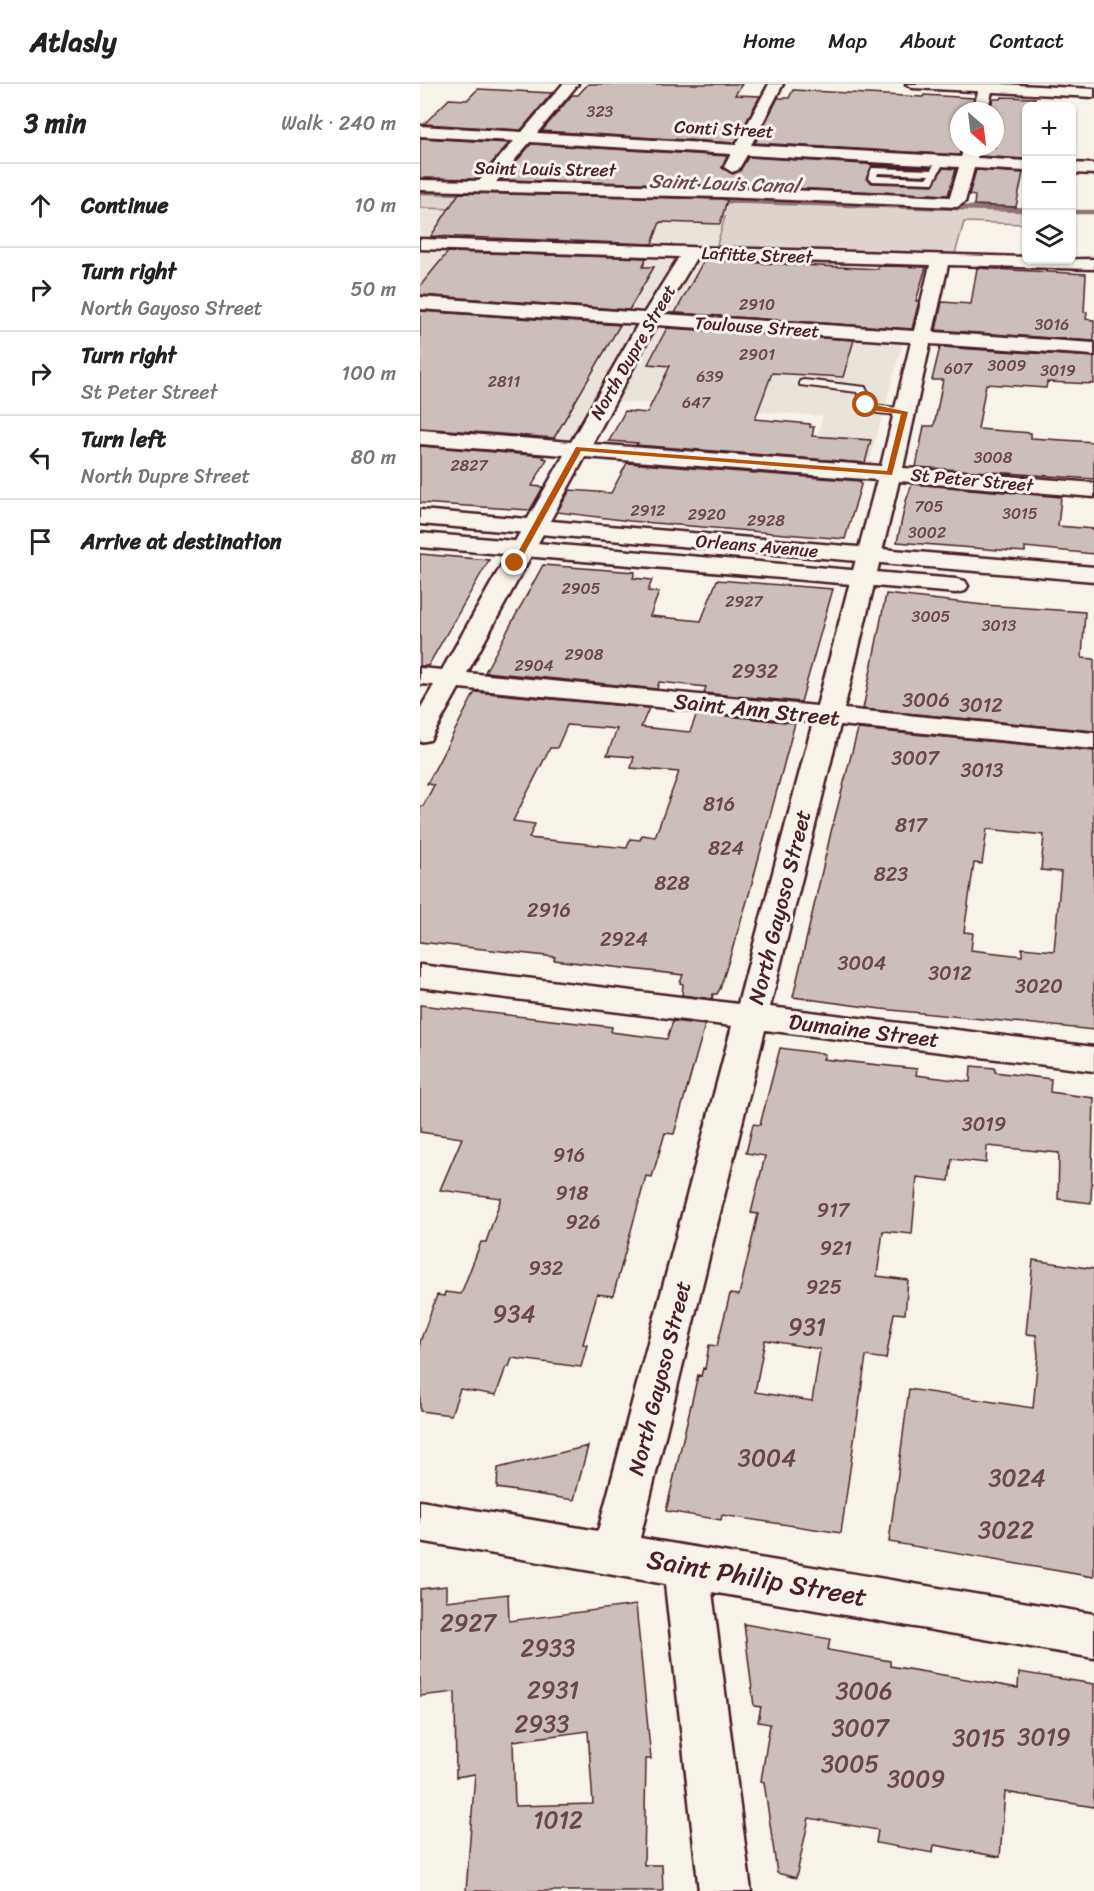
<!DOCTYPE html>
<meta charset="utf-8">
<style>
:root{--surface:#fff;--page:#f2f2f2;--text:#222;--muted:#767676;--line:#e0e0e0}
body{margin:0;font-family:Sriracha,sans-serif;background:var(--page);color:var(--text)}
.controls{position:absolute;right:18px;top:18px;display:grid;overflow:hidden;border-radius:9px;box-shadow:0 2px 4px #0004}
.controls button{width:54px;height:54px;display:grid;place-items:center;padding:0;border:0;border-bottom:2px solid var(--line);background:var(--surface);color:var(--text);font:30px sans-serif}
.compass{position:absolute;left:530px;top:18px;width:54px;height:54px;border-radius:50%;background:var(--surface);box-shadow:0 2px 4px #0004;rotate:152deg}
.stop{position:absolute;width:18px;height:18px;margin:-14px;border:4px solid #b45309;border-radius:50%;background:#fff}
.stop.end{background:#b45309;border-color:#fff;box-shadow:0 2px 6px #0008}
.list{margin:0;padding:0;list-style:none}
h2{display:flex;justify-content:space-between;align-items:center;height:78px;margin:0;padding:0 24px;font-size:26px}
h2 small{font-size:20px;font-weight:400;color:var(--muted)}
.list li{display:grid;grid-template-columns:39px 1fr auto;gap:18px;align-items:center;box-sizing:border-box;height:84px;padding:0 24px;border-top:2px solid var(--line)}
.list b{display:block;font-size:22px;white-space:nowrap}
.list p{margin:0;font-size:20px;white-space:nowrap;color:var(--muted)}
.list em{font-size:20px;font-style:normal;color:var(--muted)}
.icon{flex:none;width:33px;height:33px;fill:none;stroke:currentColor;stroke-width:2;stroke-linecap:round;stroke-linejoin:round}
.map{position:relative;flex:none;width:674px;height:1807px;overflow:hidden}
header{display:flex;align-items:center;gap:36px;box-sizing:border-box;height:84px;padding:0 30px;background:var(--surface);border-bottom:2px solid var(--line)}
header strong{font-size:28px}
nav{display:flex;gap:33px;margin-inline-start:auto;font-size:21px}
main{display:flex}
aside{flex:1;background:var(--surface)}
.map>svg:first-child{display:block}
</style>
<header>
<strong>Atlasly</strong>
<nav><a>Home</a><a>Map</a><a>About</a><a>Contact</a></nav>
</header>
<main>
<aside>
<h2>3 min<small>Walk · 240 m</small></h2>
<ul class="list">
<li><svg class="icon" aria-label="ahead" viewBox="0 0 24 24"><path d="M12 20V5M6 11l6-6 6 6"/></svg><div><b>Continue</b></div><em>10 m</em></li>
<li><svg class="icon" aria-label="right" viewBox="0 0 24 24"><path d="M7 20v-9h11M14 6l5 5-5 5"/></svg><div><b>Turn right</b><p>North Gayoso Street</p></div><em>50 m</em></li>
<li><svg class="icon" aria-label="right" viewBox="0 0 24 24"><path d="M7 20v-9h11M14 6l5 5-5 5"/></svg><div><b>Turn right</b><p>St Peter Street</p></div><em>100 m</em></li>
<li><svg class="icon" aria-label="left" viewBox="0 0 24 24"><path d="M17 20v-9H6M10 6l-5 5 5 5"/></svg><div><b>Turn left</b><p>North Dupre Street</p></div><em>80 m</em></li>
<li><svg class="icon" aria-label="arrive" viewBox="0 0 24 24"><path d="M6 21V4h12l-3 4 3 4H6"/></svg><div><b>Arrive at destination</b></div></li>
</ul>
</aside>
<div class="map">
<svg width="674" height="1807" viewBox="0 0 674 1807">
<rect width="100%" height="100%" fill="#f7f3e8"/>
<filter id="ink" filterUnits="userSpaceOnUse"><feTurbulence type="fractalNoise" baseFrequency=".0167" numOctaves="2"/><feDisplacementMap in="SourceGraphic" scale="12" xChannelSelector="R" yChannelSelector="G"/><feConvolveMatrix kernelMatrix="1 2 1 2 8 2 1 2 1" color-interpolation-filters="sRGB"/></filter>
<g filter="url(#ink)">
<path fill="#eae3da" d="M0,124L306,133L296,164L508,169L449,379L390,375L403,332L175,316L151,360L0,348Z"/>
<path fill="#ded4cc" stroke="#947a7c" stroke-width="1.5" d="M0,105L606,124V140L544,138L535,170L296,164L305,133L0,124Z"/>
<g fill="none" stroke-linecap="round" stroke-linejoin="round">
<path stroke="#8e7275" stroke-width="4.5" d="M0,108L49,109
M296,117L606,126
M652,128H674"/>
</g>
<path fill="#ccbfb9" stroke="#4a1f2b" stroke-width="1.5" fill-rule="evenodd" d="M168,0H322L315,11L340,12L315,59L122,47L152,11H158Z
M58,5L132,9L101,46L4,40L29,15L47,16Z
M373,6L503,13L504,11L554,14L551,27H539V63H542L539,71L335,59L358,14H369Z
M582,13L615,14L613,22H606V75L560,72L562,63H575V27H569L573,15H581Z
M0,54L89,59L58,95L0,94Z
M111,60L307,72L302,84L313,90L320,87L328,73L510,84L452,82L446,95L452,99L513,101L523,84L536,85L528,111L301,101L81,96Z
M556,86L603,89L596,123L554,121L555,112L549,111Z
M39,109L301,115L307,116L300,140L240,138L232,160L11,152Z
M28,168L226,174L223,183H234L209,226L0,211V202Z
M284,176L458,185L459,182L506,183L496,217H499L492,245L255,229Z
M557,184L666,190L664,228H667L666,235L674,236V257L516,246L522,218L551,220Z
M0,227L200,241L134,354L0,344Z
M247,244L434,256L423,293L352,289L335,335L390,340V343H394L392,352L451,356L445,379L216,361L218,359L189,357L205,327L227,329L250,282L228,280Z
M520,263L674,273V300L627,298L626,304L566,300L558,345L611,349V354L674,358V395L496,383L504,342H514L523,296H512Z
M0,362L124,372L123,374L127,375L112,402L123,403L110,426L0,419Z
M207,379L440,397L441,401L425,455L210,437L137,428L150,406L191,409Z
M492,400L641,413L638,442L674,445V470L605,463V468L477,458L486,417Z
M0,470L69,476L8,582H0Z
M123,481L215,488L213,494L232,496L228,507L239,508L230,532L281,537L297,496L413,505L381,618L284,609L286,603L239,598L237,605L65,588Z
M466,510L564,521L665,528L662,574L674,575V647L443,625Z
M55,608L229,624L221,643L270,648L277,629L375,639L328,814L300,905L297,910H293L292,915L262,911L263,900L260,899L263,891L134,876L135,873L0,858V722H3L14,701L7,700ZM147,641L197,645L187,671L214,673L211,684L259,688L235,753L222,751L220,756L210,755L207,764L109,754L115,740L93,737L130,664H137Z
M438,645L674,667V946L461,925L373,913L411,748ZM567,745L624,751L621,786L641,788L634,867L602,864V872L551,866L553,849L544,848L554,779L562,780Z
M0,921L192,943L191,948L247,955L253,937L285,941L254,1050L245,1049L232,1093L226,1092L193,1212L177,1210L163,1260L167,1261L161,1283L92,1274L89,1283H86L76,1311L40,1305L31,1331L0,1327V1258L17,1211L24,1212L25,1208L41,1210L61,1158H66L81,1114L20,1106L42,1054L0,1048Z
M360,964L405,970L403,975L497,985L496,991L550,998L551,982L575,984V988L631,995L630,1008L674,1014L671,1119L638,1115L639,1069L567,1062L566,1079L532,1075L529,1097L497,1093L492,1150L463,1147L457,1192L488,1196L485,1230L474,1229L466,1275L446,1272L421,1449L302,1431L301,1436L246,1427L278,1291L281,1292L283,1284L285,1285L289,1261L297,1262L310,1210L319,1211L338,1130L331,1129L345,1072L326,1069L333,1040L340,1041ZM345,1256L400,1265L392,1317L335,1308Z
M613,1176L674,1185V1493L469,1458L489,1305L613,1324L618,1272L616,1251L606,1250Z
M168,1362L154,1416L77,1404L78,1384Z
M26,1502V1517L88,1510L89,1537L216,1521L231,1675H226L224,1781H242L243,1807H46L55,1690L36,1693L35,1608L0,1612V1505ZM168,1647L173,1720L95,1722L93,1657Z
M324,1540L410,1555L408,1566L470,1577V1582L529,1592L598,1604L599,1588L674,1600V1723L585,1708L580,1773L514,1761L513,1769L456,1759L458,1746L389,1734L376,1794L357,1789L344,1698L341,1697L350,1640L338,1638L341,1623L334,1622Z"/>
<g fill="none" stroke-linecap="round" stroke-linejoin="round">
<g stroke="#4a1f2b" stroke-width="4">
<path id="lane" d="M520,75L524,78L513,99L452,97L448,94L452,84L511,86L517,76ZM458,89L509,91L507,94L457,92Z
M384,296L445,303L454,321L485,325L491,328C485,333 445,330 441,322C439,317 440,313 437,308L380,301V297Z"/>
</g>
<g stroke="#4a1f2b" stroke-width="5">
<path id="street" d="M143,0H158L117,49L316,61L349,0H363L331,61L541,73L544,63H560L557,74L606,77V87L554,84L545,118L537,123L301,113L0,106V96L59,97L94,57L0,52V42L102,48ZM110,58L311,70L304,83L312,88L318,86L327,71L539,83L530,113L301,103L76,98Z
M560,0H574L567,27H553Z
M652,79L674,80V90L652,89Z
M0,155L606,173V176L674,175V185L528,181L513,248L674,259V271L510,260L483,384L674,399V413L479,397L424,625L674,649V665L420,641L350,923L674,963V987L345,946L220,1454L674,1530V1574L292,1508L331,1807H279L245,1500L0,1457V1417L178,1447L312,942L0,903V881L318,920L393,638L39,604L10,656L0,658V625L14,601L0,600V584L22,586L144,371L0,360V346L151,358L218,240L0,225V213L224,229L259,173L0,165ZM276,174L510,181L494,247L243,230ZM236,241L491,258L461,382L172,360ZM165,373L457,396L397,622L47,589Z"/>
</g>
<g stroke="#4a1f2b" stroke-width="5">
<path id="secondary" d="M486,0H581L674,5V13L493,4Z
M0,426L674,483V497L0,440Z
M0,449L536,495L545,497L548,502L545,507L536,509L0,463Z"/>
</g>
<use href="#lane" fill="#f7f3e8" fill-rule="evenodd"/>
<use href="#street" fill="#f7f3e8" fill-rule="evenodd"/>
<use href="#secondary" fill="#f7f3e8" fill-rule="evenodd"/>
</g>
</g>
<path fill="#b45309" d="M446,319L488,328L472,391L161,367L99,479L95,481L92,479L156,363L467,387L481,330L451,326L443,321Z"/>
<g text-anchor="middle" stroke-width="6" stroke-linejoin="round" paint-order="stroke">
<g font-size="16" fill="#6a474e">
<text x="180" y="33">323</text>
<text x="337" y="226">2910</text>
<text x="632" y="246">3016</text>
<text x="337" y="276">2901</text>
<text x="587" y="287">3009</text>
<text x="538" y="290">607</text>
<text x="638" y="292">3019</text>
<text x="290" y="298">639</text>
<text x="84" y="303">2811</text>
<text x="276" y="324">647</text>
<text x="573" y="379">3008</text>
<text x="49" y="387">2827</text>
<text x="509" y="428">705</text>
<text x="228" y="432">2912</text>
<text x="600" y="435">3015</text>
<text x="287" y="436">2920</text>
<text x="346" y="442">2928</text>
<text x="507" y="454">3002</text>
<text x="161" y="510">2905</text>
<text x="324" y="523">2927</text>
<text x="511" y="538">3005</text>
<text x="579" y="547">3013</text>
<text x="164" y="576">2908</text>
<text x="114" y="587">2904</text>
</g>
<g font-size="18" fill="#4a1f2b" stroke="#f7f3e8">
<text transform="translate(304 45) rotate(3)" y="6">Conti Street</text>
<text transform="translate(125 85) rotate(1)" y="6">Saint Louis Street</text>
<text transform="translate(337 171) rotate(2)" y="6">Lafitte Street</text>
<text transform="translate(337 243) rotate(4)" y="6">Toulouse Street</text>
<text transform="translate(213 268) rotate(-60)" y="6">North Dupre Street</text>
<text transform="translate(552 396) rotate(5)" y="6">St Peter Street</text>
<text transform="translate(337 462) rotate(5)" y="6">Orleans Avenue</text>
</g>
<g font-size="20" font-style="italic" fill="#6c4950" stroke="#f7f3e8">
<text transform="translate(304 99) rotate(2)" y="7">Saint Louis Canal</text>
</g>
<g font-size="20" fill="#6a474e">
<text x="335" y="594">2932</text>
<text x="506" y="623">3006</text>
<text x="561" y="628">3012</text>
<text x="495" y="681">3007</text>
<text x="562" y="693">3013</text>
<text x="299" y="727">816</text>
<text x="491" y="748">817</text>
<text x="306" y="771">824</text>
<text x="471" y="797">823</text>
<text x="252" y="806">828</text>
<text x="129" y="833">2916</text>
<text x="204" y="862">2924</text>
<text x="442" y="886">3004</text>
<text x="530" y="896">3012</text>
<text x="619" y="909">3020</text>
<text x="564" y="1047">3019</text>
<text x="149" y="1078">916</text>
<text x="152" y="1116">918</text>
<text x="413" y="1133">917</text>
<text x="163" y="1145">926</text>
<text x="416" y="1171">921</text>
<text x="126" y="1191">932</text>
<text x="404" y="1210">925</text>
</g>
<g font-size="22" fill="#4a1f2b" stroke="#f7f3e8">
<text transform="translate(337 625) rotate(6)" y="8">Saint Ann Street</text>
<text transform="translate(359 823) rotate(-76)" y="8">North Gayoso Street</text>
<text transform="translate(444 946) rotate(7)" y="8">Dumaine Street</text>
<text transform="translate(239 1294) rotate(-76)" y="8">North Gayoso Street</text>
</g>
<g font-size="24" fill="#6a474e">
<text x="94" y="1238">934</text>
<text x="387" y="1251">931</text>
<text x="347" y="1382">3004</text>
<text x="597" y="1402">3024</text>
<text x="586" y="1454">3022</text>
<text x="48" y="1547">2927</text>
<text x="128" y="1572">2933</text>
<text x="133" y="1614">2931</text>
<text x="444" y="1615">3006</text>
<text x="122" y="1648">2933</text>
<text x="440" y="1652">3007</text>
<text x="624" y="1661">3019</text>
<text x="559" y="1662">3015</text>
<text x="430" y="1688">3005</text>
<text x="496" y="1703">3009</text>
<text x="138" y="1744">1012</text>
</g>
<g font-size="27" fill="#4a1f2b" stroke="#f7f3e8">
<text transform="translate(337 1494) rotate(10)" y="9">Saint Philip Street</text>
</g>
</g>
</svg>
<div class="controls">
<button>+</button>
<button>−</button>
<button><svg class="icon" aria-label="layers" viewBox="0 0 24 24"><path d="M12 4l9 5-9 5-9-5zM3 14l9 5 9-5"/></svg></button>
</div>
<svg class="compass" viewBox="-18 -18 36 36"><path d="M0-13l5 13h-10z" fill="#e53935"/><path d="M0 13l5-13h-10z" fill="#767676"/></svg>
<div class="stop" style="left:446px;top:321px"></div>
<div class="stop end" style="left:95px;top:479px"></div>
</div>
</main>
